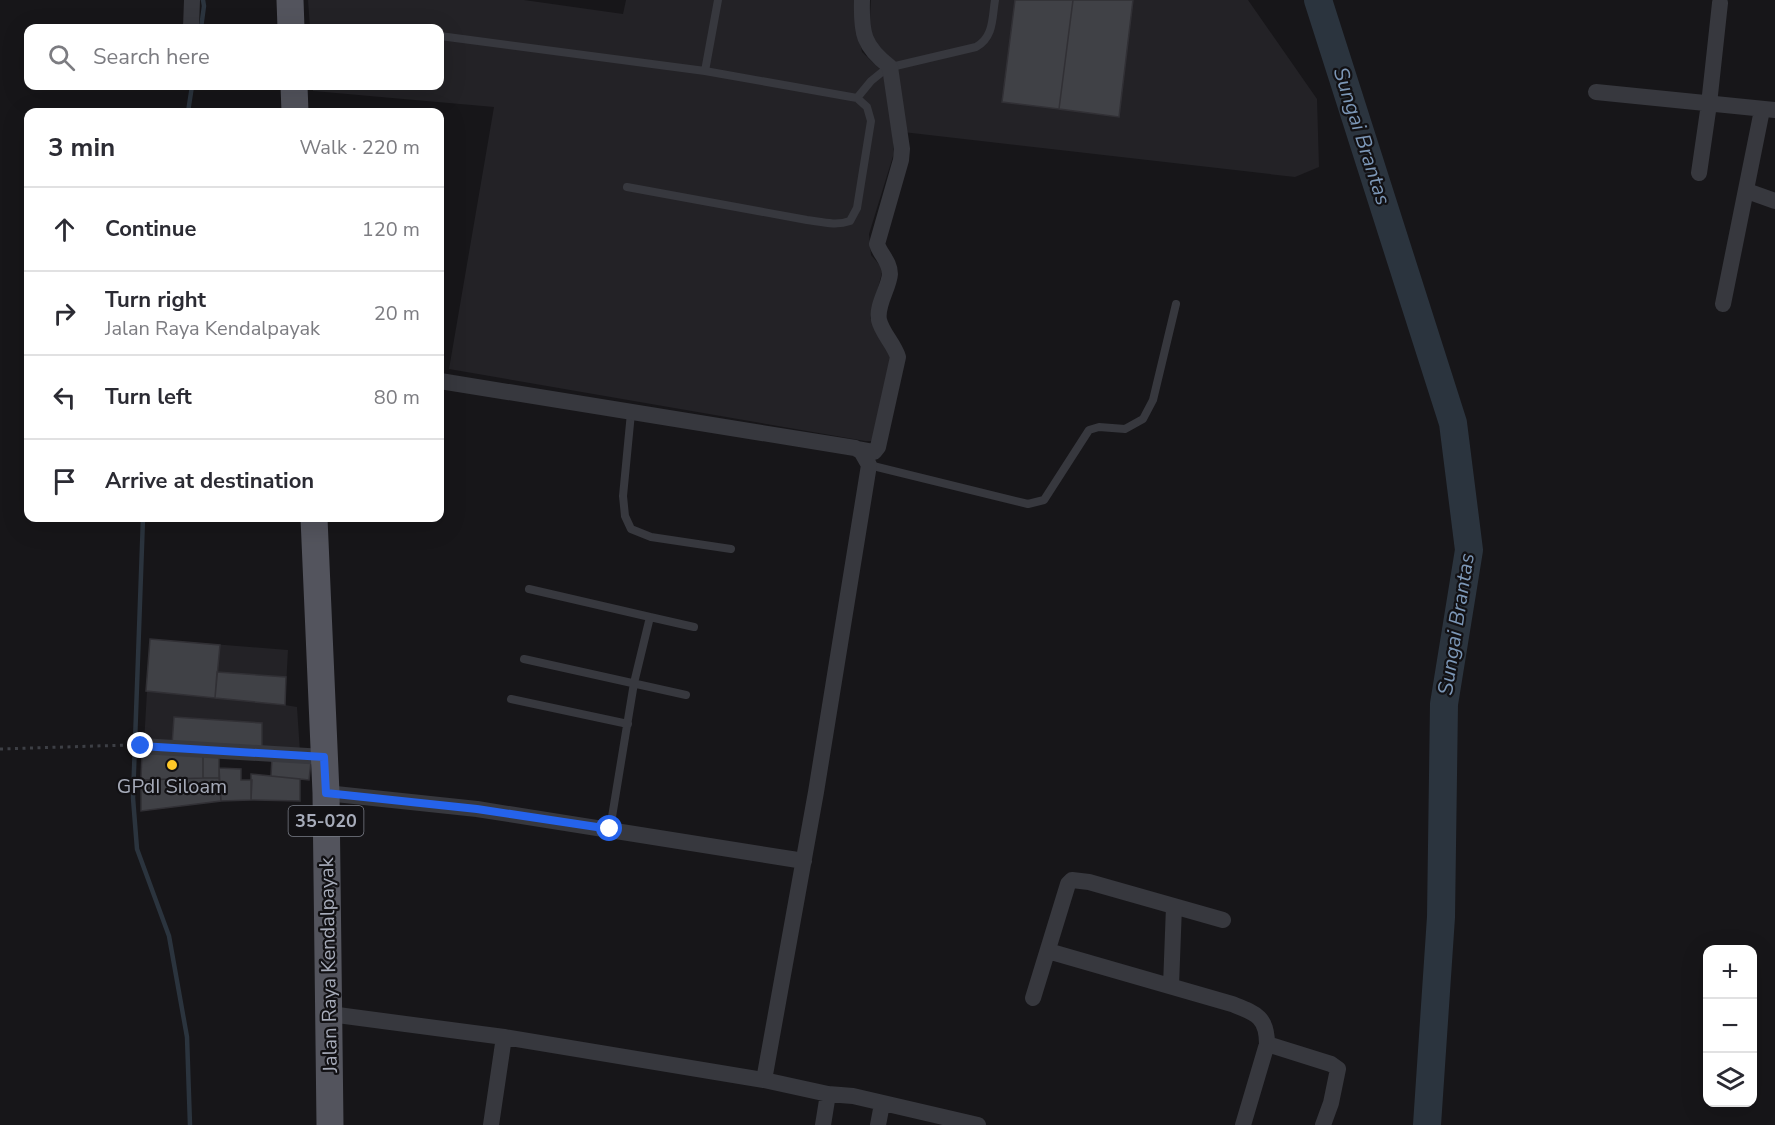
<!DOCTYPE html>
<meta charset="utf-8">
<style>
:root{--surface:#fff;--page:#f2f2f3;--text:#2b2b33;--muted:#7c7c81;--line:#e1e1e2}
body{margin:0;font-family:"Nunito Sans",sans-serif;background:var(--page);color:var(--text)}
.controls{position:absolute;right:18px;bottom:18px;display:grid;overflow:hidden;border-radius:12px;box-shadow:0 6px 24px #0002}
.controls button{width:54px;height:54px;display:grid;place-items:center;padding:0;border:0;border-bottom:2px solid var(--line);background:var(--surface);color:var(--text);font:30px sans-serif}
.stop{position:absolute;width:18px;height:18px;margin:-14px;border:4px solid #2563eb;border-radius:50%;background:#fff}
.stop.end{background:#2563eb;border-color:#fff;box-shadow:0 2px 6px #0008}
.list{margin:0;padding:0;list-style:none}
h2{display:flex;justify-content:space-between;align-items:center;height:78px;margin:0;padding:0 24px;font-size:26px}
h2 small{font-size:20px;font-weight:400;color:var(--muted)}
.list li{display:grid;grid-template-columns:39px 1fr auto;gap:18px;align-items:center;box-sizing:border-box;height:84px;padding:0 24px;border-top:2px solid var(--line)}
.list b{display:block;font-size:22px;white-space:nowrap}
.list p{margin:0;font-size:20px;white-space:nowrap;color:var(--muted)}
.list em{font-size:20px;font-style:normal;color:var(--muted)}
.icon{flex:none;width:33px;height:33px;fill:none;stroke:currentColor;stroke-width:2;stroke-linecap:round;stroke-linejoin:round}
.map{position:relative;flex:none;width:1775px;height:1125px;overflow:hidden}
.search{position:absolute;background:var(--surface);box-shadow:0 6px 24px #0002;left:24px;top:24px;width:420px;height:66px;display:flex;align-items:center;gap:15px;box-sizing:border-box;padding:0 21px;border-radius:12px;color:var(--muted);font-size:22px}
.panel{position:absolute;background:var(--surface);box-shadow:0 6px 24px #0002;left:24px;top:108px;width:420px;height:414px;border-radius:12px}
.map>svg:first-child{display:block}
</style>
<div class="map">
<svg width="1775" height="1125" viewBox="0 0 1775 1125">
<rect width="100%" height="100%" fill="#171619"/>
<path fill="#232226" d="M308,0H524L623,14L626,0H859L858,32L862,52L888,77L894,153L869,234L871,255L883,269L870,318L892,356L872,441H865L449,369L494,107L313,91V86H440V28H310Z
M871,0H1248L1317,99L1319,167L1295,177L903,132L869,33Z
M150,639L288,650L285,705L297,707L300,752L144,743Z"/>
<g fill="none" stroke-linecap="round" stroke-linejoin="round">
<path stroke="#2b343e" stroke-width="4.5" d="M201,28L204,6L203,0
M188,112L192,86
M143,518L133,798L137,849L169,936L187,1037L190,1125"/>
<path stroke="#2b343e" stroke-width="28" d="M1318,0L1453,423L1469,550L1444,704L1441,917L1427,1125"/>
</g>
<path fill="#404146" stroke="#313035" stroke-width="1.5" d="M1015,0H1073L1059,109L1002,102Z
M1073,0H1133L1119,117L1059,109Z
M150,639L220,645L215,698L146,691Z
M217,672L286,677L285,705L215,698Z
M174,717L262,723V750L172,745Z
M142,750L203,751V778L141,780Z
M203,751L219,752V778H203Z
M272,757L311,762L309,780L271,776Z
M219,768L241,769V780H252L251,800L221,801Z
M251,774L300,779V801L251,800Z
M203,778H219L221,801L141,811V780Z"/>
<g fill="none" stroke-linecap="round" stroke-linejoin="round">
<path stroke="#3d3f45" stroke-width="3" stroke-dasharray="3 4.5" stroke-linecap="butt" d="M0,749L128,745"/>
<path stroke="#37383e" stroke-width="8" d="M440,36L705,71L857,98L867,107L871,121L857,208L850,221C836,226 822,222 807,220L627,187
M705,71L718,0
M857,98L871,81L887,68L976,47C994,37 992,18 995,0
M631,413L623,496L625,516L631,529L651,537L731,549
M869,465L1028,504L1044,500L1089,430L1099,427L1125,429L1143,419L1153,400L1176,304
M529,589L650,617L634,683L610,829
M650,617L694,627
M524,659L686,695
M511,699L628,724"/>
<path stroke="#37383e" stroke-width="16" d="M191,28L192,0
M1596,92L1775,110
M1699,173L1709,104L1720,3
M1747,191L1775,201
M1723,304L1762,110
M440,381L855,448L861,451L869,465L816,792L764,1080
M858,449L874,452L878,447L898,357C894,344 882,333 879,320C876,305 889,288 890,274C890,262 880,254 877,244L901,160L902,149L890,67C863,46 861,33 862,0
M141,746L324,757
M326,793L477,809L804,861
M1048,951L1232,1004C1255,1013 1267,1016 1267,1044L1243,1125
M1171,986L1174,906
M1033,998L1068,884L1072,880L1089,882L1223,920
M330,1014L504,1037L764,1080L828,1094L853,1096L978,1125
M1267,1044L1331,1064L1338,1069L1331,1103L1323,1125
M491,1125L504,1037
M823,1125L828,1094
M878,1125L882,1104"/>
<path stroke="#53545d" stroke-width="27" d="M290,0L291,28
M294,86L295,112
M314,518L326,793L330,1125"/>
</g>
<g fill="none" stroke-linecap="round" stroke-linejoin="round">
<path stroke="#2563eb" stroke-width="8" d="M141,746L324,757L326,793L477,809L610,829"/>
</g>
<circle fill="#ffc828" stroke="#121114" stroke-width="2" cx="172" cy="765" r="6"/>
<g text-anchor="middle" stroke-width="4.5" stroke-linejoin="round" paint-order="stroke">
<rect fill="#121114" stroke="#7a7e88" stroke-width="1.5" x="288.5" y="806" width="75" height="30" rx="4.5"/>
<g font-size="18" font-weight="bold" fill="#a7acba">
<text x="326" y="827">35-020</text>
</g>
<g font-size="20" fill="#a7acba" stroke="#121114">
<text x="172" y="793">GPdI Siloam</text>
</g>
<g font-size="20" fill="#a7acba" stroke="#121114">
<text transform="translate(328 965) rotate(-91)" y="7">Jalan Raya Kendalpayak</text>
</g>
<g font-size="21" font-style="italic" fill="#7c97b7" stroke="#121114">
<text transform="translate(1362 136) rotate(72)" y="7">Sungai Brantas</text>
<text transform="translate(1456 624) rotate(-81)" y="7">Sungai Brantas</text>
</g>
</g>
</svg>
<div class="controls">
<button>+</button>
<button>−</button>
<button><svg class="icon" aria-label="layers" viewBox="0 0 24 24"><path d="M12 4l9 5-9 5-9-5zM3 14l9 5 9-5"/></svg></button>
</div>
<div class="stop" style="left:610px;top:829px"></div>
<div class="stop end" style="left:141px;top:746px"></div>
<div class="search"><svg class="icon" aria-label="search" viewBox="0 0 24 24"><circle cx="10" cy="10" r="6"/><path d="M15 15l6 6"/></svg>Search here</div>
<section class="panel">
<h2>3 min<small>Walk · 220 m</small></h2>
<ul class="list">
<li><svg class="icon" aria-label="ahead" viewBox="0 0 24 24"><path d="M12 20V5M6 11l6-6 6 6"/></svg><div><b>Continue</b></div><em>120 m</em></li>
<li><svg class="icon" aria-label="right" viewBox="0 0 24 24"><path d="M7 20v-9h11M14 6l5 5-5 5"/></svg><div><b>Turn right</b><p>Jalan Raya Kendalpayak</p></div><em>20 m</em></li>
<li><svg class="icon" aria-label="left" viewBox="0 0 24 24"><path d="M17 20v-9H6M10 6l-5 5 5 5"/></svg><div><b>Turn left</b></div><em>80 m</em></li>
<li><svg class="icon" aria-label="arrive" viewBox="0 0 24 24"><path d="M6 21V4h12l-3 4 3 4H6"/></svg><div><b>Arrive at destination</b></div></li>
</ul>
</section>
</div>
